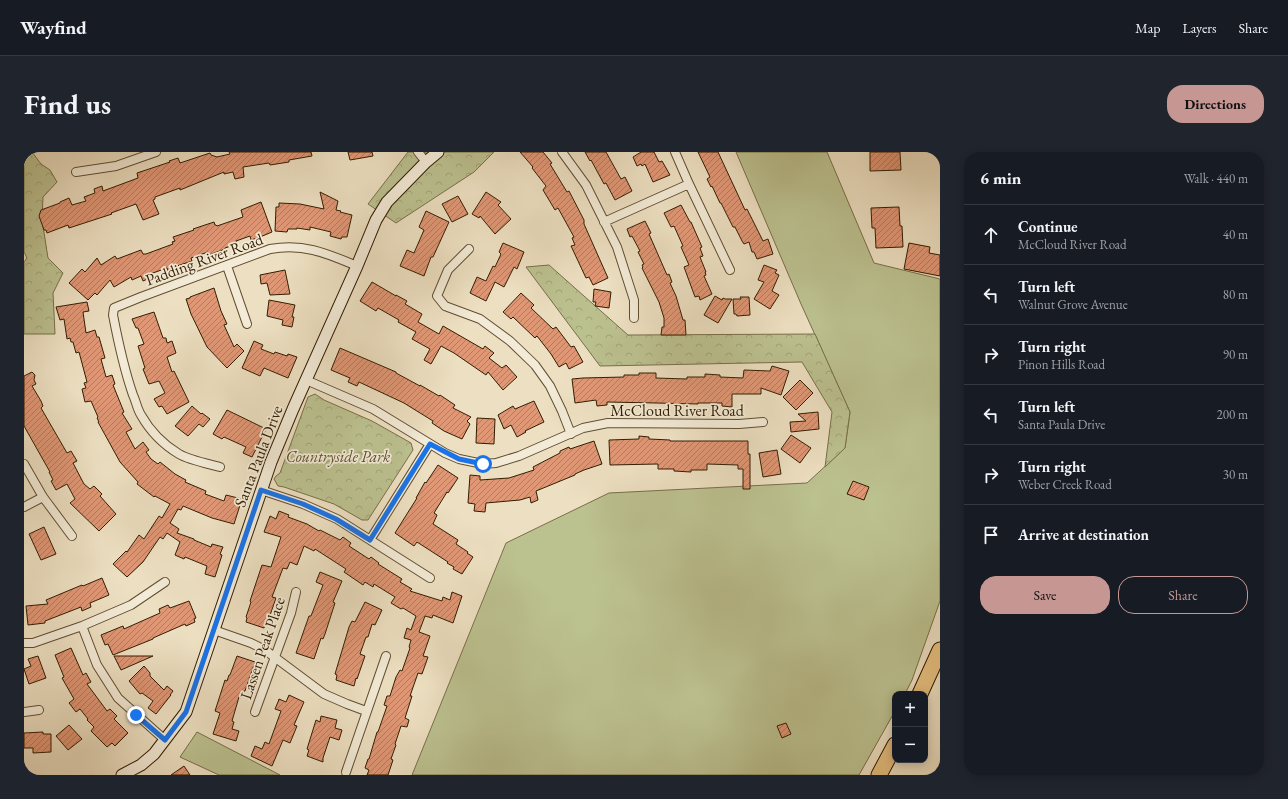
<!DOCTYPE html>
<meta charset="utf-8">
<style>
:root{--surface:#171b24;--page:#20242c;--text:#f1f3f6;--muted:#9ea1a6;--line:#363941;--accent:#c59692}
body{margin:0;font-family:"EB Garamond",serif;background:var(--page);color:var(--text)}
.controls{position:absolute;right:12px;bottom:12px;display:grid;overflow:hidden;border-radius:8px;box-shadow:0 2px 10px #0003}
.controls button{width:36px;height:36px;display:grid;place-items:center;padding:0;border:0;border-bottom:1px solid var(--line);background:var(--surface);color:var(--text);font:20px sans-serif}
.stop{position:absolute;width:12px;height:12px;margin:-9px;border:3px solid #1a73e8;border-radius:50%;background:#fff}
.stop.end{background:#1a73e8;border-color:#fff;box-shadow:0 1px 4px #0008}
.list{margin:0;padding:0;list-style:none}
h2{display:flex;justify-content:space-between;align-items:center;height:52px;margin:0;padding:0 16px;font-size:17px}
h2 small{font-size:13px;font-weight:400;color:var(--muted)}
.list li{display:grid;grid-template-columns:26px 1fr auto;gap:12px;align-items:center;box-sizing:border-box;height:60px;padding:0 16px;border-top:1px solid var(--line)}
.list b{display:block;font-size:15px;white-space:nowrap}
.list p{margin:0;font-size:13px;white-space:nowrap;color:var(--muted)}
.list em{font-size:13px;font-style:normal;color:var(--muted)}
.actions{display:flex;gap:8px;padding:12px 16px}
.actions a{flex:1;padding:9px 0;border:1px solid var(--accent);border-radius:16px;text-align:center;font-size:14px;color:var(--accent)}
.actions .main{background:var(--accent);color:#111}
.icon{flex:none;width:22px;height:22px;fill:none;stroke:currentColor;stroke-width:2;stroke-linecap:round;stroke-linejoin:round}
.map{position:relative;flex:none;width:916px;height:623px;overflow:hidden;border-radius:16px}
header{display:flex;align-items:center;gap:24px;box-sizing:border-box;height:56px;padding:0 20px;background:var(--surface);border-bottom:1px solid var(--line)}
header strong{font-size:19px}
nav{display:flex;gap:22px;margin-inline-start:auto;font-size:14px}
.intro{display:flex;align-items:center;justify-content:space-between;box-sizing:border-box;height:96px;padding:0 24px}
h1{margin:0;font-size:28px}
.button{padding:10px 18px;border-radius:16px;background:var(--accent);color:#111;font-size:14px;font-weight:700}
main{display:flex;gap:24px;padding:0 24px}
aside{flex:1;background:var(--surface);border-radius:16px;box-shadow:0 2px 10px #0003}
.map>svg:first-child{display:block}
</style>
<header>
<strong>Wayfind</strong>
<nav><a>Map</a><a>Layers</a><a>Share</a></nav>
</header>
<div class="intro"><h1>Find us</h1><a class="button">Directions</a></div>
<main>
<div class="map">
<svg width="916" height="623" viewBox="0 0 916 623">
<defs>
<pattern id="park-crowns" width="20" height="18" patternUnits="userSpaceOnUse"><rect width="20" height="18" fill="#bcc190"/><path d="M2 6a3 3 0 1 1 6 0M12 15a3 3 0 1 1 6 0" fill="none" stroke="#a2a57a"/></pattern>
<pattern id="building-hatch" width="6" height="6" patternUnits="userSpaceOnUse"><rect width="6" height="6" fill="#e09776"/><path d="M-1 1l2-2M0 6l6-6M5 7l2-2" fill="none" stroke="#b67b5e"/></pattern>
</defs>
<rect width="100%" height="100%" fill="#ede0c2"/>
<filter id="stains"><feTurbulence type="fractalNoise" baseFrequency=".005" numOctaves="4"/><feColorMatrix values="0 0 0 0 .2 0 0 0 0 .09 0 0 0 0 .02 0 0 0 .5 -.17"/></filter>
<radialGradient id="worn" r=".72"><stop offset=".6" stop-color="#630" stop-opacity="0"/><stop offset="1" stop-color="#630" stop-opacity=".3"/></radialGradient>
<path fill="#bcc190" stroke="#776f48" d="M712,0H803L850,111L916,127V449L888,528L881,542H871V559L835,623H388L482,391L585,341L783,331L821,296L826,260L777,152Z
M173,580L256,623H195L156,605Z"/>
<path fill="url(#park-crowns)" stroke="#776f48" d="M0,0H8L17,12L26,18L33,30L19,45L18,68L24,106L39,121L29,141L31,182H0V110L3,106L0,100Z
M384,0H470L450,20L372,71L344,52Z
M525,113L604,183L791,182L826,260L821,296L801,315L808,260L778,210L576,214L502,115Z
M291,242L300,248L348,269L387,291L389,298L344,368H338L310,352L260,335L254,334L250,327L252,324L256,321L284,245Z"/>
<path fill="url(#building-hatch)" stroke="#321d00" d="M205,0H287L288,4L265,8V10L246,13L245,11L219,15L220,25L211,27L209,20L200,22V20L156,38V36L131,45V47L129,48L135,62L119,68L112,52L87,61L88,62L45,76L44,73L23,81L22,78H20L15,64L17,58L36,51V50L45,46L48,53L62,49L60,45L71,41L70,37L78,34L79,39L114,26L113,21L146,10L145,9L154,6L156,11L186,1L187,3L193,5L206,2Z
M324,0H348L349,4L326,8Z
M496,0H519L528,11L526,12L543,40L545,39L560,68V72L584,126L569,133L565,125L562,126L547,94L551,93L548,86L550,85L534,56L531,58L519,38L522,34L508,16L509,15Z
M561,0H582L597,27L601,25L608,39L591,48L582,31L580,32L567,8L566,9Z
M617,0H630L635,10L638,9L646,23L629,30L621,12L618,14L617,12L613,14L609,5Z
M674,0H694L721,58L723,57L739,89L744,87L749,102L733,107L730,100H728L725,90L720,92L718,89L711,75H709L697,51H696L688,34L687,35L683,27L686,25Z
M846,0H876L877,18L846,19Z
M296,40L314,49L312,58L317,59L316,60L328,63L323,85H318L317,87L306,84L307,80L286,75V78L273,76V77H264L263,80L251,79L252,55H255V51L276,52L300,57Z
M462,40L477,50L474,53L487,67L471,82L456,64L455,66L448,62Z
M434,44L444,62L428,70L418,52Z
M237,50L248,80L236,85L227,88L226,84L212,89L213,92L201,96V97L185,103L184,100L167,106L168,109L153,114L155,118L145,121L143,116L126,122L128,125L119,129L117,124L108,128L107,125L90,135L86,128L73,143L71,141L64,148L45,131L58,117L61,120L73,106L77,113L91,104L93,107L117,98L119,102H122L149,92L148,90L151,89L149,85L170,78L169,77L190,70L191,73H192L193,74L219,65L217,58Z
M657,53L666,70H667L678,95L676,96L679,104L676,105L682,120H681L682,123L680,124L688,142L676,148L675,144L671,145L660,115L665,113L657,95L659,94L650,74L647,75L640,61Z
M875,55L876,74H878L879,95L852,96L851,76H848L847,56Z
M402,59L425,70L409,105H407L400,124L376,114L383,98L390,101L400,78L395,75Z
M621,69L627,81L625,82L643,123L645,122L648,130L646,131L652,144L659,168H661L662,183H637L638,175H640V166L635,150L618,116L619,115L618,113L620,112L614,100L616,99L608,84L606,85L603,77Z
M479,91L500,100L493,117L490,115L480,135L471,130L462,149L446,141L453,125L462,129L469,114L471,115L477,102L475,100Z
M885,91L906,95L905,101L916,103V124L880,117Z
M740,113L753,118L751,121L755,123L748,139L755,143L746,157L730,147L740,130L734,128Z
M261,118L266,142L246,143L243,131L237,132L236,123Z
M348,130L372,144V143L383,149L381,152L398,162L394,170L415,182L419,174L459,197L461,194L470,201L465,206L478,216L482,213L493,225L479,238L464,220L462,223L430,201L417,194L407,212L400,208L406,197L388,187L392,180L374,170L375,168L354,156L352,159L336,149Z
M190,136L197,159L203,172L200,173L210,195L213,192L220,199L203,216L183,195L167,162L162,147L166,146V145Z
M570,137L587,140L585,156L571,154L572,150H569Z
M497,141L510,153L507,156L529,177L532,175L547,195L550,194L559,210L545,217L542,211L535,215L527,202L513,184L511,186L489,165L487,167L479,160Z
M691,144L698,148L699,146L701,147H708L694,171L680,163Z
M716,145H725L726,163L713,164L712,162H710L709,147H717Z
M245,148L271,153L268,165H270L268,175L258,173L259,168L243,164Z
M63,150L65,159L59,160L62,181L71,178L73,185H75L81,206L77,207L82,225L88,223L91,232L89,233L100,260L98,261L108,277L102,280L111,297L119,290L125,298L122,300L127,307L134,312L136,310L151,322L160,327L162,328L161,330L182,339L181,342L200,349L202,343L218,347L210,372L188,366L159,354L157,358L154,357L146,371L155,377L153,381L170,387V388L187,395L188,392L199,395L196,402L198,403L191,425L181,422L183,414L161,405L160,407L151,403L156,390L143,381L139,387L136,385L119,410L103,425L89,412L102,399L103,400L115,383L120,387L135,364L138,366L146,352L131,344L130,345L113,332L114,330L96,310L74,270H75L73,266L74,265L67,249L61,250L58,237L62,236L60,231L63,230L55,200L52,201L49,190H47L46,186L43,187L40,167L36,168L32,155Z
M130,160L139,186H142L143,191L148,189L152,201L143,205L148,220L150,219L165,250L143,262L138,254L135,255L130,247L141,241L135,229L125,232L119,217L121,216L114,194L120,192L114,176H112L108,167Z
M230,189L239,193L237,197L250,202L251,200L263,204L264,202L273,205L264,226L240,216L236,224L218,216Z
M316,196L372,220V221L396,234V233L415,244L416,243L431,253L429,256L447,265L443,269L446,272L438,287L420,279L408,271L409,269L380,251L335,230L333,234L324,230L326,226L307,218Z
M748,214L765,219L757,243L737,236V242H708V255L698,254V251H674V252L632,251L583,250V253L573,254L572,248L551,251L548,227L559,226L600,225V223H615V221H632V226L663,227V225H681V222L696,223V225L719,226L720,218L746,219Z
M8,220L11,223L10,228L12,232L8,234L17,249L19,254L17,256L43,301L47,299L53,309L49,311L60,332L66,337L70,334L78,342L76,344L92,362L75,379L46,351L51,347L43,332L32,338L27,329L29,328L25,320H26L0,274V224Z
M776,228L789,241L772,258L759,245Z
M510,249L520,270L501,279L502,280L493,285L487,273L480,277L474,263L489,254L491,257Z
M168,254L177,262L178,261L186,267L179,275L175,272L164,284L151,274Z
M203,258L242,277L228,305L219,301L222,295L200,285L198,287L189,282Z
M794,260L795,277L767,280L766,270L782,269L774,262Z
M453,266L471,267L470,292L452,291Z
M767,283L787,296L776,311L757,297Z
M615,284L625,285V287L646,288V289H724V302H726V337H719V317H714V313L683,312V318H667V320L650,319V317H634V312L586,313L585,288L615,287Z
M570,289L578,312L560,318L551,322V323L512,339L514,348L507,351L506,345L496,348L462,351L461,360L450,359L451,352L444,351L446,323L456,324V328L485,326L510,318L509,315L536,301V299L545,295L546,297Z
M753,298L757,322L739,325L735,301Z
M414,313L434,326L424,341L423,340L410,361L413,363L409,372L434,388L432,392L444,400L443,401L449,405L438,422L429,417L430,415L423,411L424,410L393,390L390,394L371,381L393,346H392L401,330L402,331Z
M829,329L845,335L840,348L823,342Z
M255,359L265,363L264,365L283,372L295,379L296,378L316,388L319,385L327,391L325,394L345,407L347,405L355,411L354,412L378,427L376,430L388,437L386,439L418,449L419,445L426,448L428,440L438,444L429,471L409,463L408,466L401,464L395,480L406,484L399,504L404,505L398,522L394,521L386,544H388L381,566L385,568L383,575L377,574L371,592L372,593L367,607L369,608L364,623H343L345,618L341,616L344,607H345L353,580H354L363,554L360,553L363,544H366L372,525L376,518L378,519L386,496L385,495L387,488L380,486L383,476L387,478L392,464L379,456L377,457L367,451L371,445L350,432L349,435L341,430L339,433L320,420L322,417L291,397L290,399L280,394L273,413L266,410L263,417L259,416L248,445L252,446L244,469L243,468L240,476L222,470L223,466L222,465L227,450L226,449L238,413L247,415L257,385L240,380L246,364L252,367Z
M20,375L32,402L17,408L5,382Z
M296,420L318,429L309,450L311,451L301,482L299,487L297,486L290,507L272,501L285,464H287L299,433L292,430Z
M78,426L85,443L66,451L67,455L58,459L57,455L21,469V471L4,473L2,454L24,452L22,448L58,433L59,434Z
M165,449L172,466L170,467L171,470L162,474L161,472L129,486V487L89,503L84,492L81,493L77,483L99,474L100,477L136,461L135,457L144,453L146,456Z
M341,450L358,458L351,473L348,472L344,485H342L336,502L341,504L333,527L332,526L330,534L312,528L313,523L311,522L325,475L328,469L331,470Z
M47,496L59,523L62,521L67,530L63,532L83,559L86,557L93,564L90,567L104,581L91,594L88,591L83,595L67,579L70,575L63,568L64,567L56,557L52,560L45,551L50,547L38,526L40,525L31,503Z
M14,504L22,526L5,532L0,517L7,514L4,507Z
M90,504H129L97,518Z
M213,504L231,510L221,539H220L217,546L215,545L208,569L210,570L208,577L215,579L212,589L189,582L196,561L191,559L201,528L203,529L205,523H206Z
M120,514L126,521V524L140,538L143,534L149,539L146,543H147L132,562L124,556L129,549L118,541L116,542L105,529Z
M265,543L280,550L270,573L273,574L266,591L259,588L248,614L227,604L231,594L238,597L241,590L245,592L257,559L251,557L254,550L255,547L262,550Z
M297,564L313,568L311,576L318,578L315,588L306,585L299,606V610L283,604L285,598L283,597L292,568L296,570Z
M762,571L767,582L758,586L753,574Z
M45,573L58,587L44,598L32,584Z
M19,580V582H27V600L9,601V596H0V581Z
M160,614L166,623H147Z"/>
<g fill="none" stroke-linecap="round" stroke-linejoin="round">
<g stroke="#614e30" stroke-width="10">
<path id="street" d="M394,0L402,10
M538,0L562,33L593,95L610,148V166
M651,0L665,32L706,118
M52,20L92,14L132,0
M580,70L665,32
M445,97L424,118L413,144L421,154L456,167L486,189L511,213L526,234L538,259L547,282
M203,114L223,172
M282,228L349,257L421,301L435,307L459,312L472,311L495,304L559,276L584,271L715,272L739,270
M0,312L19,345L48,384
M196,315C185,312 165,308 155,302C140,293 126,279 117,263C113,257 112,249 109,243C100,217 94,189 89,163L90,156L117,145L246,97C280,91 302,101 333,114
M237,338L279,352L313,367L406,426
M0,355L19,345
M346,388L406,292
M58,474L73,513L94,546L141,588
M190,478L227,491L241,498L300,542L323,552L342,559
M0,491H9L58,474L107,453L141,430
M0,560L15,558
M231,560L267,461L272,440
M322,620L362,504"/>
</g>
<g stroke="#321d00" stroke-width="13">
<path id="secondary" d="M98,623L117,613L130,602L162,560L247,310L269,257L333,114L352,68L363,50L402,10L414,0"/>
</g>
<g stroke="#321d00" stroke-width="17">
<path id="highway" d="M896,542L916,498
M855,623L871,593"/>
</g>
<use href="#street" stroke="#f3ebd7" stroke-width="8"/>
<use href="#secondary" stroke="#f3ebd7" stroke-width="11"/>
<use href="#highway" stroke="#e6c081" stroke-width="15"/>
</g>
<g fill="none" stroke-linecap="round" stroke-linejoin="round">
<path stroke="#1a73e8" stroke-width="5" d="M112,563L141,588L162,560L237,338L279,352L312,367L346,388L406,292L435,307L459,312"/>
</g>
<g text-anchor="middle" stroke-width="3.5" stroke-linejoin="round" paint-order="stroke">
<g font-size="16" fill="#321d00" stroke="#f3ebd7">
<text transform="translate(180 107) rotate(-20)" y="6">Padding River Road</text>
<text x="653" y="264">McCloud River Road</text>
<text transform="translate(234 304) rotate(-69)" y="6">Santa Paula Drive</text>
<text transform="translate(238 496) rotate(-71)" y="6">Lassen Peak Place</text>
</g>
<g font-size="16" font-style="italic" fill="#5b4e2b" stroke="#f3ebd7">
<text x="314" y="310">Countryside Park</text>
</g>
</g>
<rect width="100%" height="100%" filter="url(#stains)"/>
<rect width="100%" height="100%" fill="url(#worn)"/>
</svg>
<div class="controls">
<button>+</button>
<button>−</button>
</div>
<div class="stop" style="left:459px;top:312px"></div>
<div class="stop end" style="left:112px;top:563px"></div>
</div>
<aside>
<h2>6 min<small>Walk · 440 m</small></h2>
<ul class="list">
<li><svg class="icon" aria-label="ahead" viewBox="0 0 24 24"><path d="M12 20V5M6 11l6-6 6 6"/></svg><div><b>Continue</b><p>McCloud River Road</p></div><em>40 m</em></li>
<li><svg class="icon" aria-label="left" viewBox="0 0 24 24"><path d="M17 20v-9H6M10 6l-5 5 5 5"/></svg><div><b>Turn left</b><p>Walnut Grove Avenue</p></div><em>80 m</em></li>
<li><svg class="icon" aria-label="right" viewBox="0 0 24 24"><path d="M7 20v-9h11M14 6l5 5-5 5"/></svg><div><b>Turn right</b><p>Pinon Hills Road</p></div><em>90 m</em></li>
<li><svg class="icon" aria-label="left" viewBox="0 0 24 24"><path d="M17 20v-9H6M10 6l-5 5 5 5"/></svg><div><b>Turn left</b><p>Santa Paula Drive</p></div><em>200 m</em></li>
<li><svg class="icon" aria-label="right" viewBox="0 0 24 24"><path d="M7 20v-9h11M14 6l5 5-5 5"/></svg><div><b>Turn right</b><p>Weber Creek Road</p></div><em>30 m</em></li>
<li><svg class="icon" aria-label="arrive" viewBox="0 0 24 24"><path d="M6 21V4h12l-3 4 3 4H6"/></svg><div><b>Arrive at destination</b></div></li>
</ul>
<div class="actions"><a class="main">Save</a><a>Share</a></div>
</aside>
</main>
